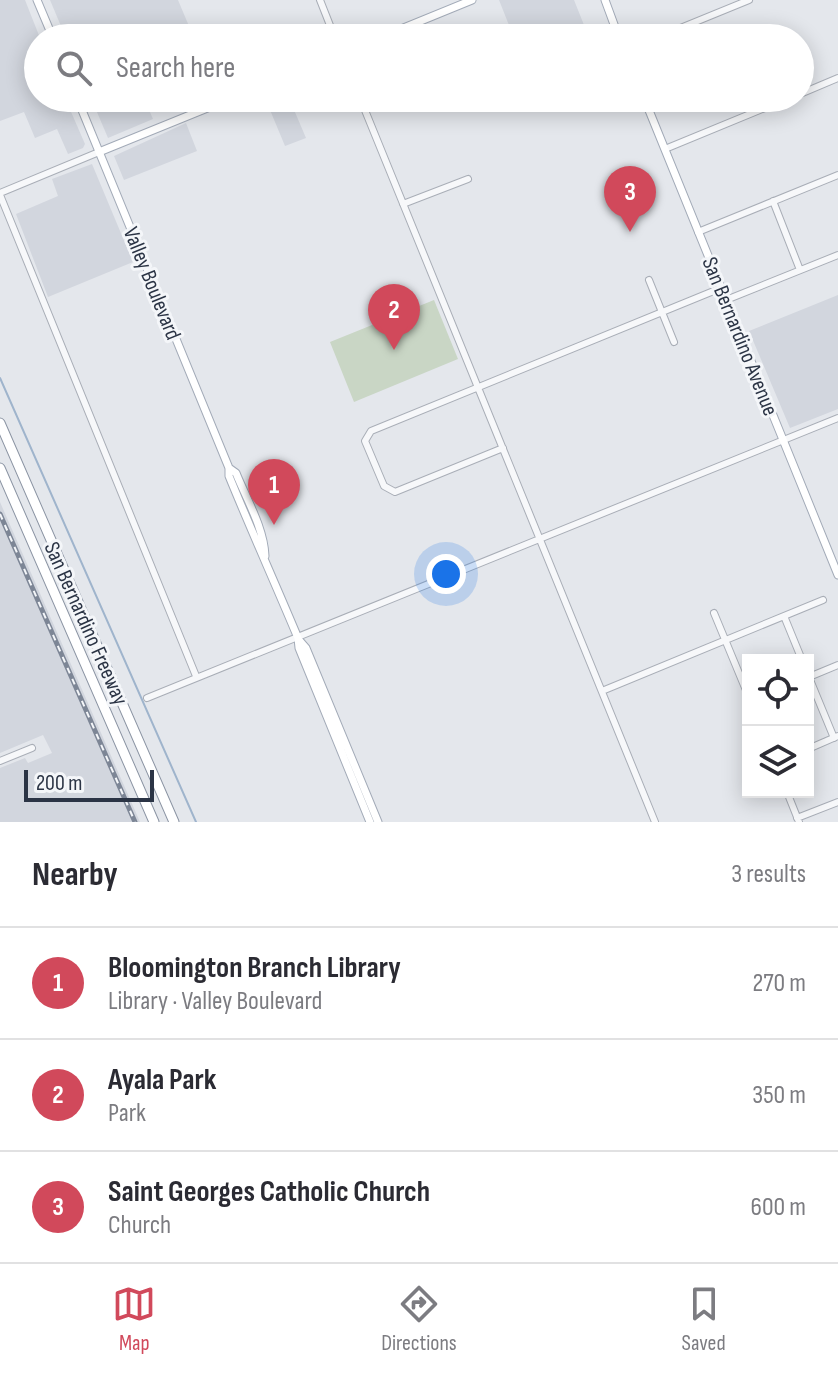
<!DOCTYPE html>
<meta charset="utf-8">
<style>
:root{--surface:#fff;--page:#f2f2f3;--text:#2b2b33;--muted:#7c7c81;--line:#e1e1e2;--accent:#d1495b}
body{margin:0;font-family:"Sofia Sans Condensed",sans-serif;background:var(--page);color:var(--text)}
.controls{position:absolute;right:24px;bottom:24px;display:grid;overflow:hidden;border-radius:0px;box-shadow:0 4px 20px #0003}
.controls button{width:72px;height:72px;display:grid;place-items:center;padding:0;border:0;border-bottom:2px solid var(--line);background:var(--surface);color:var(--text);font:40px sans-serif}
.scale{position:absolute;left:24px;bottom:20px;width:130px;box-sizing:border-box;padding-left:8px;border:4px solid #2b3445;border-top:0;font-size:22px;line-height:28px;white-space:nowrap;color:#2b3445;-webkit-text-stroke:6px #f4f6f9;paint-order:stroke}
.you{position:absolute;left:446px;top:574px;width:28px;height:28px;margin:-20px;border:6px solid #fff;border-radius:50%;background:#1a73e8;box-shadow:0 0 0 12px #1a73e833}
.badge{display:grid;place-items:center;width:52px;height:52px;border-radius:50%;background:var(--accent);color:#fff;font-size:26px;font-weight:700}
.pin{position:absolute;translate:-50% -66px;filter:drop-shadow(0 2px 4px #0008)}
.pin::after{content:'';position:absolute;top:42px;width:28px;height:24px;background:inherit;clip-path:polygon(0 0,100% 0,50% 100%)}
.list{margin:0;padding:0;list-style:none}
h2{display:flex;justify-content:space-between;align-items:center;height:104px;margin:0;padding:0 32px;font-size:34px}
h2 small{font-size:26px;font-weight:400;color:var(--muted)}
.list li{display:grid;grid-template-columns:52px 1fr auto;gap:24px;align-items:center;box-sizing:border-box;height:112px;padding:0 32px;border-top:2px solid var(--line)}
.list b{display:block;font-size:30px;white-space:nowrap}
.list p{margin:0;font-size:26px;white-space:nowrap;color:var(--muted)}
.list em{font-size:26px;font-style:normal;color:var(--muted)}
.icon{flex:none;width:44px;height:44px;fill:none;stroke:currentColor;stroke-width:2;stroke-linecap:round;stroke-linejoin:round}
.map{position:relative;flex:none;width:838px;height:822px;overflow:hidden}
.search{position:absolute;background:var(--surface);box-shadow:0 4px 20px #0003;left:24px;right:24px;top:24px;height:88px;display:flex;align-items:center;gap:20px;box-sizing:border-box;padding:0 28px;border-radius:44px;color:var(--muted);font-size:30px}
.sheet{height:440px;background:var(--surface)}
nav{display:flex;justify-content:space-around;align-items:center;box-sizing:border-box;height:112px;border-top:2px solid var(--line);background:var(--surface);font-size:22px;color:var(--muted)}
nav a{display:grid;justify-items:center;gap:4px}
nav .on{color:var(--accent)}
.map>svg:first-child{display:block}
</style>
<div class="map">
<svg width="838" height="822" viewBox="0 0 838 822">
<rect width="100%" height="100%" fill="#e4e7ec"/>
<path fill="#d2d6de" d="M0,0H25L40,38H38V98H65L85,144L83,148L68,154L57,129L35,138L24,112L0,121Z
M50,0H178L194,38H66Z
M499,0H574L584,25L552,38H514Z
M91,98H144L153,119L108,138Z
M265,98H289L306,138L285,146Z
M186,123L197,151L124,180L114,156Z
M92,164L133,262L48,297L16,214L58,196L52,179Z
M838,295V409L790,428L749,331Z
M0,502L140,822H0V768L25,758L28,763L52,753L43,735L0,753Z"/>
<path fill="#c9d6c5" d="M434,300L458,359L354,402L330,342Z"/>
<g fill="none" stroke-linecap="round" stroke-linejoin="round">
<path stroke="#9fb4cc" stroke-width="2" d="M0,378L196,822"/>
<g stroke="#a9aeb7" stroke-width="8">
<path id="minor" d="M320,0L335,38
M656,38L749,0
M800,94L838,78
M360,98L655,822
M665,149L789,98
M0,193L99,152
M0,195L196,676
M773,201L800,270
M403,204L468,179
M698,232L838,175
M649,280L674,342
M726,300L838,255
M503,448L395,492L384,486L365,441L371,431L721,288
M714,613L748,695
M784,616L802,660
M808,675L834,738
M809,677L838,665
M602,691L823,600
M147,698L838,418
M808,749L838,736
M0,761L32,748
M787,792L799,822
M797,818L838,802"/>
</g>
<g stroke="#a3abb8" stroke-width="9">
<path id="major" d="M37,0L53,38
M605,0L619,38
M379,38L472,0
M77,98L229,468V476C251,530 275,583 298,638L299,648L370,822
M644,98L838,575
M99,152L232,98
M229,468L236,473C246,498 264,528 265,556
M299,640L306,648L378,822"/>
</g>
<g stroke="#8b94a3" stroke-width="11">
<path id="highway" d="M0,423L174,822
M0,468L154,822"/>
</g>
<use href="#minor" stroke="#f7f8fa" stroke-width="6"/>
<use href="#major" stroke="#fff" stroke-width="7"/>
<use href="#highway" stroke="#fff" stroke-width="9"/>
<g stroke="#7d8696" stroke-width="5">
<path id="rail" d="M0,514L135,822"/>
</g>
<use href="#rail" stroke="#f4f6f9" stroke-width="2" stroke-dasharray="6" stroke-linecap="butt"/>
</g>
<g text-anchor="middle" stroke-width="6" stroke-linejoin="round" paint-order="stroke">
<g font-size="22" fill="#2b3445" stroke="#f4f6f9">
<text transform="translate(153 283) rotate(68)" y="8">Valley Boulevard</text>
<text transform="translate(741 336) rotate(68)" y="8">San Bernardino Avenue</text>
<text transform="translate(87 623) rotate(66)" y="8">San Bernardino Freeway</text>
</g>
</g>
</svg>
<div class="controls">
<button><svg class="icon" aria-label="locate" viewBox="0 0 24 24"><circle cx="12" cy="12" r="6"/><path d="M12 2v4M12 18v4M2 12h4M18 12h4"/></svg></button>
<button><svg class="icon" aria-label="layers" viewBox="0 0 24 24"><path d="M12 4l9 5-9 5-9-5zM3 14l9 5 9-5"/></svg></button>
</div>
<div class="scale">200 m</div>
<div class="you"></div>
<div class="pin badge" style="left:274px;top:525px">1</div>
<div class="pin badge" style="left:394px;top:350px">2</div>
<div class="pin badge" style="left:630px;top:232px">3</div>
<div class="search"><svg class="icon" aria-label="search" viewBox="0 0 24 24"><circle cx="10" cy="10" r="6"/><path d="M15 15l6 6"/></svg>Search here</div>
</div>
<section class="sheet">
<h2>Nearby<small>3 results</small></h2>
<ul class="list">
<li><span class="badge">1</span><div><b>Bloomington Branch Library</b><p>Library · Valley Boulevard</p></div><em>270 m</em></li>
<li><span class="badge">2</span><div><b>Ayala Park</b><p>Park</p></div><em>350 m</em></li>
<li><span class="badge">3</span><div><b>Saint Georges Catholic Church</b><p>Church</p></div><em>600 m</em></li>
</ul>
</section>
<nav>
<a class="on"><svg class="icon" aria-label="map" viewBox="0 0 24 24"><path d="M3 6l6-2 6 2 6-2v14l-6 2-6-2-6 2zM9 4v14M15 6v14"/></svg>Map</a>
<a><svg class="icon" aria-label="directions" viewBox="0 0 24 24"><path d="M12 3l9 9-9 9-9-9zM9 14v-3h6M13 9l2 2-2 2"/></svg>Directions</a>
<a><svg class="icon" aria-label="saved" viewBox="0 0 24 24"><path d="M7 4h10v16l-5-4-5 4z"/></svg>Saved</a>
</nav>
